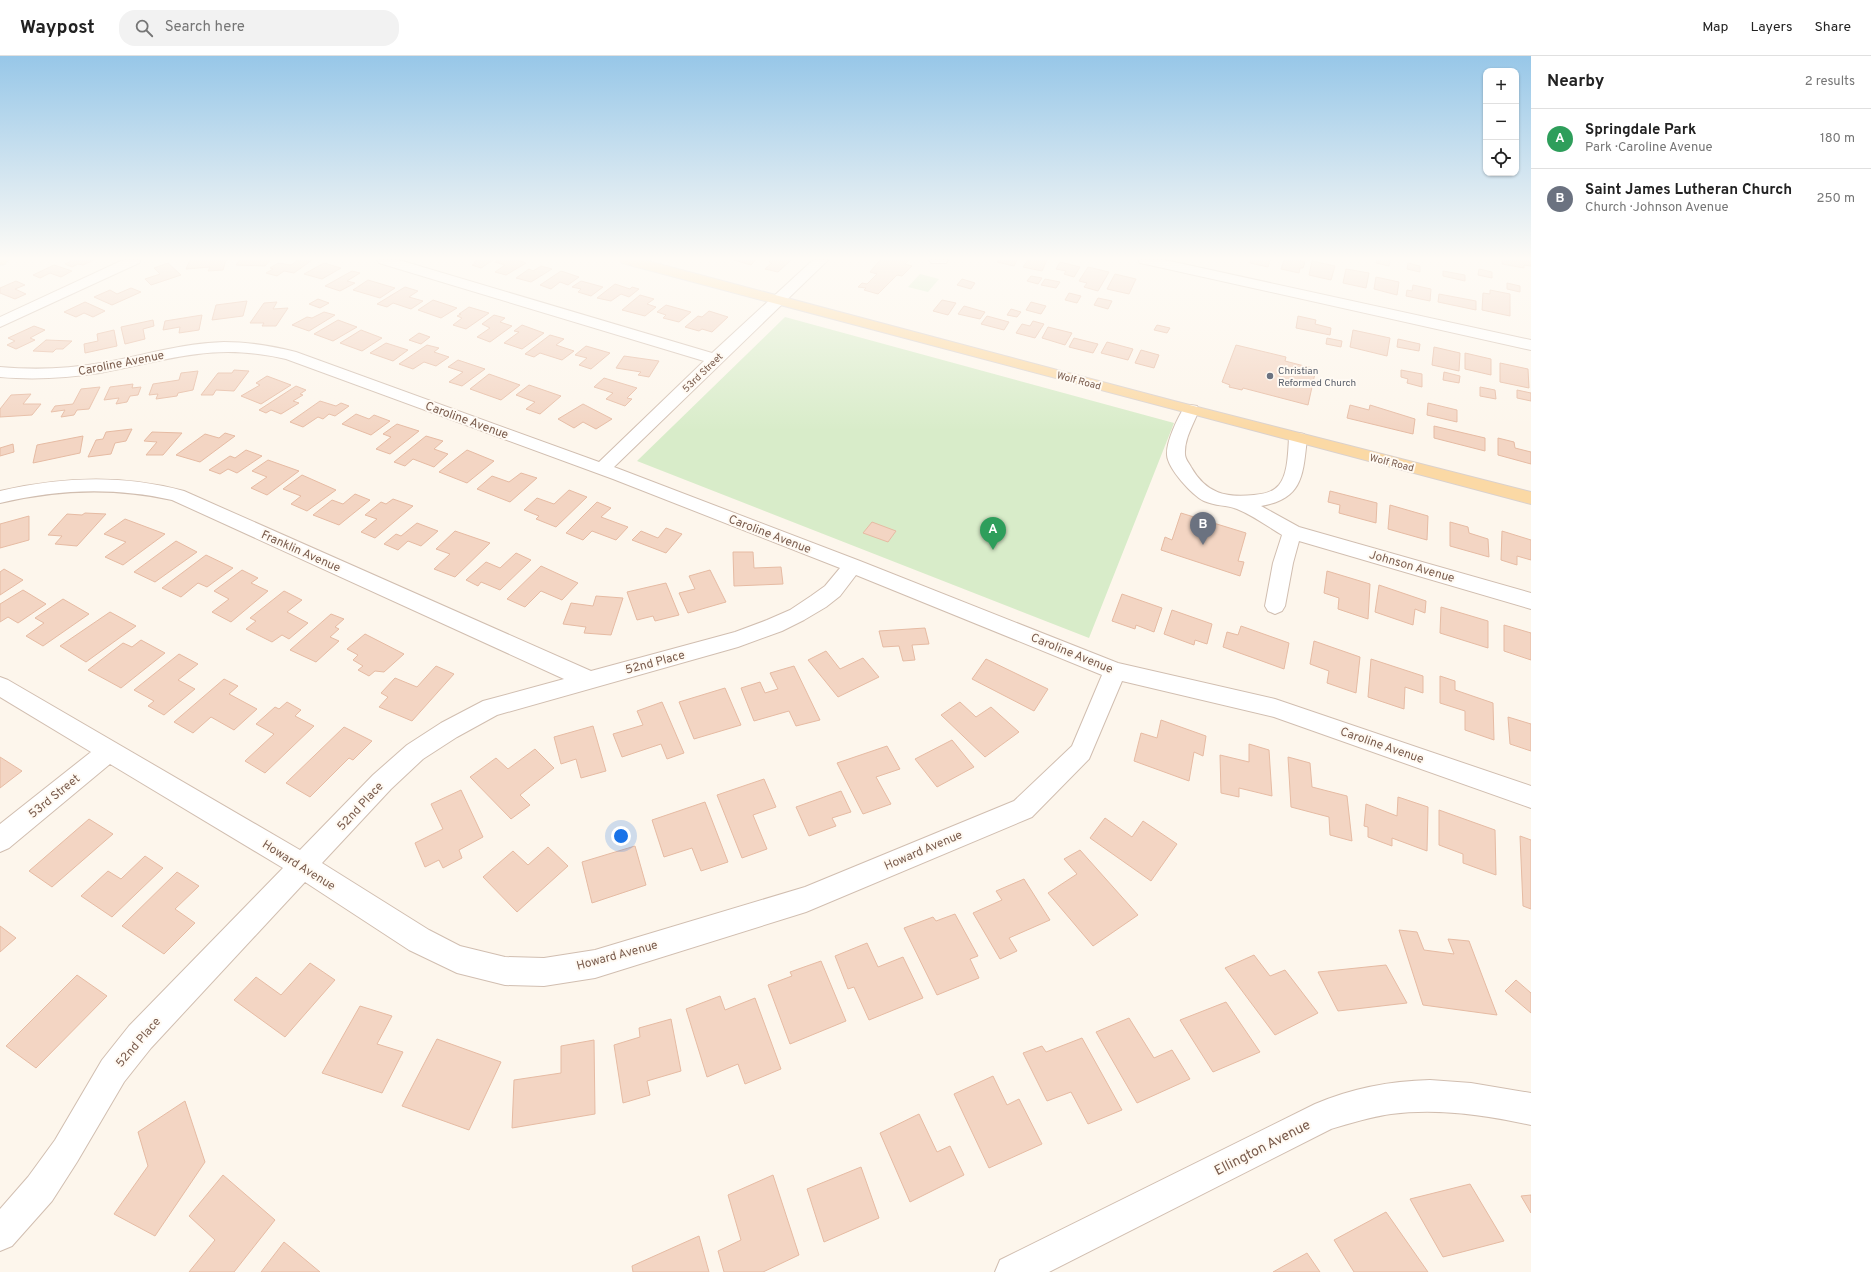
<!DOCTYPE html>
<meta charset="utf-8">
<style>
:root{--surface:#fff;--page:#f2f2f2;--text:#222;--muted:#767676;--line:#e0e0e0;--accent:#b45309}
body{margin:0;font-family:Overpass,sans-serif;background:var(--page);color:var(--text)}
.controls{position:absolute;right:12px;top:12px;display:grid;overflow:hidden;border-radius:8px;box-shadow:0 1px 3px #0004}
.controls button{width:36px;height:36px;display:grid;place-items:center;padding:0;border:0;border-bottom:1px solid var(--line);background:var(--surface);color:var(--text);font:20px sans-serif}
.you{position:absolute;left:621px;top:780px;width:14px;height:14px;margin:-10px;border:3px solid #fff;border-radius:50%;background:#1a73e8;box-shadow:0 0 0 6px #1a73e833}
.badge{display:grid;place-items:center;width:26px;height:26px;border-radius:50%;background:var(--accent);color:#fff;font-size:13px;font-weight:700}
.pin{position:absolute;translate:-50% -33px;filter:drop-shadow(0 1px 2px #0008)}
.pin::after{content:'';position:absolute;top:21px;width:14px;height:12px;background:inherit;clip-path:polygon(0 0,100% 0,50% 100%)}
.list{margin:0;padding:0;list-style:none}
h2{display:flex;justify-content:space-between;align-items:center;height:52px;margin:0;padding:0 16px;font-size:17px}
h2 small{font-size:13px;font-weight:400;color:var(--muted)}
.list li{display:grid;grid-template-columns:26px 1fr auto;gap:12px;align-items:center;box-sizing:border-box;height:60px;padding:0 16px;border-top:1px solid var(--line)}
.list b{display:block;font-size:15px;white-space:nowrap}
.list p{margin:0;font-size:13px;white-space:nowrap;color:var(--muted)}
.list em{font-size:13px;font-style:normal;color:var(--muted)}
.icon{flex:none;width:22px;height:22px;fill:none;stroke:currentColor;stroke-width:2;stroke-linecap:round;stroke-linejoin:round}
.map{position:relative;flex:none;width:1531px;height:1216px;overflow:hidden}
header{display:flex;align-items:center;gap:24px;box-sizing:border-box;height:56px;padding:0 20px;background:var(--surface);border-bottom:1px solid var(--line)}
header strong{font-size:19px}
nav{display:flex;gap:22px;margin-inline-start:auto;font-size:14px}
.search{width:280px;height:36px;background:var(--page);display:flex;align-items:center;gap:10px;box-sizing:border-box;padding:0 14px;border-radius:16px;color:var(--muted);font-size:15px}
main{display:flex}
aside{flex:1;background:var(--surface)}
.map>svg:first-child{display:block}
</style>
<header>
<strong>Waypost</strong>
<div class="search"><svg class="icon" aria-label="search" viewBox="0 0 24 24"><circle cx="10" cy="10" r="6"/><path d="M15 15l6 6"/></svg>Search here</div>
<nav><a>Map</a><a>Layers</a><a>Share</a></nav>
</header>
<main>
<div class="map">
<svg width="1531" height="1216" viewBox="0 0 1531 1216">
<rect width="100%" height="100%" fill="#fdf6ec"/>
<path fill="#d8ecc9" d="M920,218L939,223L928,236L908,231Z
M785,261L1174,367L1089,582L637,405Z"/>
<path fill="#f3d5c3" stroke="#e6bba3" d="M73,204H94L83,209L78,208L72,211L65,208Z
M190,204H226L223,214L208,215L210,211L186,213Z
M240,204H270L265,210L236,209Z
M298,204H312L294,217L284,215L277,220L266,217L273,213L270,212L278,207L291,209Z
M476,204H493L481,212L472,209L476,207L474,206Z
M498,204H517L526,207L506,219L495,216L505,209L495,206Z
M734,204H756L751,209Z
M771,204H791L778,216L765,213L772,207L769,206Z
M880,204H909L905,208L912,210L902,220L897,219L878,238L864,234L866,232L858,231L862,227L867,228L877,218L870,216Z
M998,204H1017L1014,210L997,206Z
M1028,204H1047L1042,215L1023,211Z
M1251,204H1270L1268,211L1250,207Z
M1284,204H1297L1305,206L1303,212H1300L1299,217L1281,213Z
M1377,204H1390L1389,210L1376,207Z
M1502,204H1531V210L1524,209V212L1502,208Z
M1312,205L1335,210L1331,224L1309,219Z
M1060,206L1080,211L1074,221L1064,218L1066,215L1056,213Z
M168,207L181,219L151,229L145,223L160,218L154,212Z
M324,207L341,212L322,223L304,218Z
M1408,207L1420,210V216L1407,213Z
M54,209L72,215L61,221L50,217L40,222L33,219Z
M541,210L552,213L531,226L516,222L529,213L533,215Z
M1088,211L1109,216L1098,235L1084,231L1087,227L1079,225Z
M1346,213L1369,217L1366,232L1343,227Z
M1479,213L1492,216V222L1478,219Z
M352,215L360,217L347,225L355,227L340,235L325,230Z
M561,215L579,221L568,229L560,226L551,233L540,229Z
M1443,215L1465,219V225L1443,220Z
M1115,218L1136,223L1129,238L1107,233Z
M1031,220L1042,222L1038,228L1027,225Z
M1376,221L1399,226L1397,239L1374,233Z
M962,223L975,227L971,233L957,229Z
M1045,223L1060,226L1056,232L1041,229Z
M368,224L395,232L380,242L353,234Z
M16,225L25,229L15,233L26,238L15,243L0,237V232Z
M581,225L603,231L591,240L578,236L581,233L572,231Z
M1507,227L1520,230V236L1507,233Z
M615,228L630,233L632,231L639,233L629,241L621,238L611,245L597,242Z
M1413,229L1431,233L1430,245L1406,240L1407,234L1412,235Z
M405,231L418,235L409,241L423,245L411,253L393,247L387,251L377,248Z
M131,232L141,236L112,249L94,241L110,234L117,238Z
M1490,234L1510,238V260L1482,254L1483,237L1490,238Z
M1069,237L1081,240L1077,247L1065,244Z
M1439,238L1476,245V254L1438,246Z
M640,239L654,243L647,248L656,251L645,260L622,254Z
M1098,242L1112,245L1108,253L1094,249Z
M318,243L329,247L320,252L309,248Z
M433,244L457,252L441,262L418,254Z
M942,244L956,247L948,259L933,255Z
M247,245L243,260L212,264L216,249Z
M85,246L105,255L93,261L84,257L76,261L64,256Z
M277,246L273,253L288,252L276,270H262L264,267H250L264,247Z
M1031,246L1046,250L1041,258L1026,254Z
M666,249L691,256L679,266L663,262L666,259L657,256Z
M964,250L985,256L980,263L958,258Z
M469,251L489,257L466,273L453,269L462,262L457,260L461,258H459Z
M1011,253L1021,256L1017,261L1007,259Z
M709,255L728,261L712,276L702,273L699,275L685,271L698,260L702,261Z
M324,256L335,259L309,275L292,269L307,261L312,262Z
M202,259L199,274L179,277L180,271L163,274L165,265Z
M494,259L505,262L500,266L512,270L490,286L477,281L490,272L482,268Z
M987,260L1009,266L1004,274L981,268Z
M1298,260L1316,264L1315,268L1331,272L1330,279L1296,272Z
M153,264L154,270L143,273L145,283L125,288L121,271Z
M338,264L357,271L333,285L314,278Z
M1033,265L1044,268L1035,282L1016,277L1022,268L1030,270Z
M522,269L544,277L522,293L504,287L519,276L514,275Z
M1157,269L1170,272L1167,277L1154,274Z
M34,270L45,274L30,282L35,284L16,293L7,289L15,285L8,282Z
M1048,271L1072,277L1065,289L1042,282Z
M114,274L117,290L85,297L84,288L98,285L97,278Z
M361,274L382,282L362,295L340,287Z
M1353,274L1390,282L1387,300L1350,291Z
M419,277L430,281L421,288L409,284Z
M550,279L564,283L556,289L574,295L562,304L540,297L534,301L525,298Z
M1074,282L1098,288L1093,297L1069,291Z
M1327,282L1342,285L1341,291L1326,288Z
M1398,283L1420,288L1419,295L1397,291Z
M46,284L72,285L63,293H56L53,296L33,295Z
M1107,286L1133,293L1128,304L1101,297Z
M386,287L408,294L393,305L370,297Z
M427,289L439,292L434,296L449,301L436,310L424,306L413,313L399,308Z
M1236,289L1286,301L1285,305L1316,313L1308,349L1243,332L1242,334L1229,331L1230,329L1222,326Z
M586,290L610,297L591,313L579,309L587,302L575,299Z
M1434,291L1460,297L1459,315L1432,309Z
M1141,294L1159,299L1154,312L1135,307Z
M1465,297L1491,303V319L1465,313Z
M624,300L659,305L649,321L638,319L641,316L616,312Z
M458,304L485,313L462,330L449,326L463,316L448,311Z
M1500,307L1528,313L1529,332L1500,326Z
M234,314L249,315L234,335L216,334L213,339H201L218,317H232Z
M1401,314L1422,318V331L1407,327L1408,323L1401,321Z
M198,315L193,334L178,337L177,340L156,343L158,338L149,339L153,328L179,324L181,317Z
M1444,316L1460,320L1459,327L1443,324Z
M489,318L520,329L501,344L470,333Z
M267,320L291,329L261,348L241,340L260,329L256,327Z
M604,322L637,332L627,342L632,343L625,350L606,343L613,337L594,331Z
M133,328L132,332L141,331L138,339L130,340L127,346L116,348L119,342L104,344L110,331Z
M529,329L561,340L540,358L526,353L535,346L516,339Z
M296,330L306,334L300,338L303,339L293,345L299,347L281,358L271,354L266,357L259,354Z
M100,331L89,353L77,354L74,359L61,361L65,354L51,356L55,350L73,348L81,333Z
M1480,331L1495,334L1496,343L1480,340Z
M1517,334L1531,337V345L1517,342Z
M31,338L23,348H41L32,359L0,361V353L11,339Z
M320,345L336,350L341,347L349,350L335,360L329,358L323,363L318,361L303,371L290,366Z
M1428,347L1457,354V366L1427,359Z
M583,348L612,363L596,373L583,366L574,372L558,363Z
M1350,349L1369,354L1370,349L1415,363L1413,378L1347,362Z
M356,358L369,363L374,359L390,365L371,379L342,368Z
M397,368L419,375L390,398L376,393L391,381L383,378Z
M1434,370L1485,382V395L1434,382Z
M132,373L126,385L115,387L111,398L88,401L96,384L103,383L106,376Z
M152,376L182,377L163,399H146L157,386L144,385Z
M225,377L235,380L200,406L176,399L205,378L219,382Z
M83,380L80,397L33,407L37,389Z
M426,380L443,385L434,393L448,398L434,411L413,403L405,410L394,406Z
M1498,382L1514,386L1515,392L1531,396V408L1498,399Z
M13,388L14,396L0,400V392Z
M246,394L262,400L237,417L228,413L220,418L209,414L230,400L235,402Z
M467,394L494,405L467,427L439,416Z
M268,404L299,415L267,439L251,432L267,421L252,415Z
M521,417L537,422L510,446L477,433L492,420L509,426Z
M302,419L336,434L307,455L291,448L301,440L283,433Z
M569,434L587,441L556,471L536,463L539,460L524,454L537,442L554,448Z
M1330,435L1377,447L1376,467L1339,457L1340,449L1328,446Z
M355,438L370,444L339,469L313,459L332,444L343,448Z
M393,443L413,450L375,482L361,476L377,463L365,459L381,446L386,448Z
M597,446L611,452L601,461L628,471L616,484L592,475L583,484L566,477Z
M1390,449L1428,460L1427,484L1388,473Z
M85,457L106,458L77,490L55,488L62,480L48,479L67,458L82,459Z
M1181,457L1246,477L1238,505L1244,506L1240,520L1161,494L1165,481L1172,484Z
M29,460V484L0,492V468Z
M125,463L165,478L123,509L105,501L126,486L104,478Z
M872,466L896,475L888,486L863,477Z
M1450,466L1468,471L1469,477L1488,483L1489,501L1450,490Z
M417,467L438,475L421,490L408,485L398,494L384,488L396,478L401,480Z
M666,472L682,478L666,497L632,484L641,475L658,482Z
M455,475L490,487L455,521L434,513L450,498L436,493Z
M1502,475L1531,484V504L1517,500V509L1501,504Z
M176,485L197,496L155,526L134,516Z
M733,496H753L754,512L781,511L783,528L734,530Z
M516,497L531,504L500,534L481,526L478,530L466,524L486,506L500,512Z
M206,499L233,512L207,531L198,527L181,541L162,532Z
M541,510L578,527L562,544L541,535L525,551L507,543Z
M4,513L23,524L0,539V516Z
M242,514L258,522L251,527L268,535L231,566L212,556L229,543L214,535Z
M710,514L726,546L688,557L679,537L695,533L689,520Z
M1327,515L1370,528L1368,563L1338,553L1339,542L1324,537Z
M666,527L679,559L655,565L653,560L637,564L627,536Z
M1379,529L1426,545L1425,557L1415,553L1413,569L1375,556Z
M23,534L46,548L18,567L8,561L0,566V548Z
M284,535L302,544L287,556L308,567L289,583L282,579L272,586L246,573L256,565L250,562Z
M1122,538L1162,552L1154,576L1136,569L1135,573L1112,565Z
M596,540L623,542L611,579L584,577L586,571L563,568L571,547L593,550Z
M63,543L89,558L43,590L26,580L44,567L35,562Z
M1441,551L1488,565V592L1440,577Z
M1172,554L1212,568L1207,588L1195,584L1194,589L1164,578Z
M110,556L136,570L86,606L60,590Z
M331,558L344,563L335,571L339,573L330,581L339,585L316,606L290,594Z
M1504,569L1531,577V604L1504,595Z
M1241,570L1289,587L1284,613L1223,591L1227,576L1238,579Z
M925,572L929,588L912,589L915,604L903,605L899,590L883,591L879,575Z
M365,578L404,598L384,616L375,615L369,620L358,614L363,610L353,604L358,599L347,593Z
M141,584L165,597L121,632L88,614L123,587L132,591Z
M1314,585L1360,601L1356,637L1327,627L1329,615L1310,608Z
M826,595L840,613L863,602L879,621L838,641L808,604Z
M179,598L198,608L178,624L195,633L164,659L148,650L154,645L134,634Z
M986,603L1048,633L1034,655L972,623Z
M1371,603L1423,620V637L1405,631L1404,653L1368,641Z
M436,610L454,618L412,665L379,651L388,641L381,637L395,622L417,631Z
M794,610L820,664L796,670L789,655L754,665L741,632L760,626L765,637L778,633L770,617Z
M1440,620L1455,625V634L1493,647L1494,684L1465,674V655L1440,647Z
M224,623L238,630L229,638L257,653L234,674L211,661L193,677L174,666Z
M725,632L741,669L694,683L679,646Z
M287,646L301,654L295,660L314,670L265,717L245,705L274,678L256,668L275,651L279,653Z
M662,646L684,697L667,703L661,688L622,701L613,678L643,669L637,655Z
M960,646L976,661L991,651L1019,676L985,701L941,659Z
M1508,661L1531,668V695L1510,688Z
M1161,664L1206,680L1203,700L1194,696L1189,725L1134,705L1141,677L1157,682Z
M593,670L606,715L581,722L576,703L561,708L554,681Z
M344,671L372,685L353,704L349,702L310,741L286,727Z
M952,684L974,711L937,731L915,703Z
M1249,688L1269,694L1272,740L1239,732V741L1221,737L1220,699L1249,706Z
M887,690L900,713L876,721L891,748L863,758L837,707Z
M535,693L554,712L520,739L530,749L511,763L470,721L496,702L508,713Z
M0,701L22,715L0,732Z
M1288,701L1310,707L1312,731L1347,740L1352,785L1330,779L1329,761L1291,751Z
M764,723L776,751L753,759L767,793L742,802L717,739Z
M461,734L483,781L459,794L462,802L443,812L439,804L425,811L415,787L443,773L431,748Z
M841,735L851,756L832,762L836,770L809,780L796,751Z
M1398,741L1428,751L1427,795L1392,782V790L1368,781V771L1364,770L1366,748L1397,760Z
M705,746L728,806L701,815L692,792L664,801L652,764Z
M1439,754L1495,774L1496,819L1463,807V798L1439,789Z
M1105,762L1132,781L1143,765L1177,788L1151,825L1090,782Z
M89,763L113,778L52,831L29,815Z
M1520,780L1531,784V853L1523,850Z
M635,790L646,829L592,847L582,806Z
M548,791L568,810L517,856L483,821L513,795L528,809Z
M1080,794L1138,859L1093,890L1048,837L1077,818L1064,803Z
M145,800L163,812L112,861L81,840L108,815L121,823Z
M177,816L199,830L175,853L195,867L164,898L122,870Z
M1024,823L1050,864L1009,882L1017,895L1000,903L973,857L1002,844L996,835Z
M955,858L978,900L970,903L979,922L937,939L904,872L933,861L936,865Z
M0,870L16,882L0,896Z
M1399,874L1417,876L1424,894L1454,898L1448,883L1469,885L1497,959L1423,949Z
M867,887L878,911L903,901L923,942L869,964L854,931L848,933L835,900Z
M1254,899L1270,920L1285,914L1318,957L1275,979L1225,912Z
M821,905L846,965L790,988L768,929L792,920L790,916Z
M310,907L335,924L285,981L234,944L256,921L281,939Z
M1386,909L1407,947L1338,955L1318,916Z
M77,919L107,940L36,1012L6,990Z
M1516,924L1531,937V957L1505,935Z
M720,940L725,954L755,942L781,1013L745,1028L738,1008L707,1021L686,953Z
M1226,946L1260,996L1213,1016L1180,964Z
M360,950L392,960L377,988L403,996L382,1037L322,1017Z
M1129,962L1154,1002L1172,994L1190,1023L1137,1047L1096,976Z
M671,963L681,1015L647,1025L650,1039L623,1047L614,989L640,981L639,972Z
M1082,982L1122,1054L1088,1068L1071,1036L1047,1045L1023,997L1042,990L1046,996Z
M437,983L501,1006L469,1074L402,1050Z
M594,984L595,1058L512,1072L514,1024L561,1017V990Z
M993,1020L1007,1049L1019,1043L1042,1088L989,1112L954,1038Z
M185,1045L205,1106L155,1180L114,1158L148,1110L138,1076Z
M919,1058L937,1096L950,1090L964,1119L910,1146L880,1077Z
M861,1111L879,1162L824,1186L807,1133Z
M223,1119L275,1164L234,1216H189L215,1184L189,1160Z
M773,1119L799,1199L763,1216H724L718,1195L741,1184L728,1139Z
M1470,1128L1504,1185L1443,1201L1410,1143Z
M1531,1139V1157L1521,1140Z
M1386,1156L1428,1216H1354L1334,1184Z
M699,1180L709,1216H633L632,1210Z
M284,1186L320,1216H261Z
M1307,1197L1320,1216H1273Z"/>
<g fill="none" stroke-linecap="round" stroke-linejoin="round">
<g stroke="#d1beb0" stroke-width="2">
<path id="minor" d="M123,204H141L139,207L0,271V261Z
M377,204H399L712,297L813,204H828L614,411L860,505L1118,607L1275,643L1531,730V752L1274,661L1122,625L1089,703L1032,761L806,856L595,922L544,930L505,929L457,917L409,894L305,826L151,992L124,1026L77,1106L52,1145L12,1190L0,1195V1153L28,1121L55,1084L102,1004L129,970L283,812L110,708L9,792L0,796V768L91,696L0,641V621L8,624L300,794L373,719L407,689L441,667L483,645L564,623L172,444C114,431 58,433 0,447V435C61,421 122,418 184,435L591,615L735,576L767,564L790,554L811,540L825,530L840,512L613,423L286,303C213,286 170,304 100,317C67,322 34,324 0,321V311C34,314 67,313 101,307C142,300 182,287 224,286C248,286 273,290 296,296L599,406L704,305L379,207ZM856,519L1102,619L1072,690L1014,745L805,831L595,894L544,902L505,901L460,890L429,874L322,807L391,733L423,703L457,681L497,659L738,591L782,575L804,564L826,551L840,540Z
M929,204H948L946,207H931Z
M1138,204H1165L1531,284V294L1145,208L1140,207Z
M1191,349L1197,350L1199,354C1194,367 1184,383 1185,398C1185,403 1189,407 1191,411C1206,437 1225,442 1254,439C1263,438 1272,437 1279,429C1288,418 1288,397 1289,382L1292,378L1298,377L1304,378L1307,382C1303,419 1303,443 1261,450L1299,471L1531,537V553L1299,485L1293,507L1285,550L1282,555L1275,558L1268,555L1265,550L1273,507L1282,479C1267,470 1252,459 1237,453C1227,449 1215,450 1204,445C1192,439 1168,413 1167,399C1166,386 1178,361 1185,350Z
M1430,1024L1471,1027L1531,1037V1069C1485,1059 1438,1052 1391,1058C1370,1061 1351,1067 1331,1073L1049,1216H995L1000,1204L1315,1048C1352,1032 1390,1025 1430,1024Z"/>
</g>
<g stroke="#dad1cd" stroke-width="2">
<path id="major" d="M0,204H8L5,208L0,209Z
M620,204H644L1174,345L1531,436V448L622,207Z"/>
</g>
<use href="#minor" fill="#fff" fill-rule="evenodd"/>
<use href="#major" fill="#fbd9a5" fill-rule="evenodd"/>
</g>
<linearGradient id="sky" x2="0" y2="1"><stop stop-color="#97c7e8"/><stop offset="0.54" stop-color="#fefbf6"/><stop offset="1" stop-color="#fefbf6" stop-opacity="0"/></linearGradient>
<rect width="1531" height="375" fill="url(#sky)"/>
<circle fill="#6b7280" stroke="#fffaf3" stroke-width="1.5" cx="1270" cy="320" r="4"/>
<g text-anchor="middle" stroke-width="4" stroke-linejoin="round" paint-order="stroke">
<g font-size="10" fill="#5b616d" stroke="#fffaf3" text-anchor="start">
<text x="1278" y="318">Christian<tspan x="1278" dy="12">Reformed Church</tspan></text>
</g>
<g font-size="10" fill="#7a5c4d" stroke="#fffaf3">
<text transform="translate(702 316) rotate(-44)" y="4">53rd Street</text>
<text transform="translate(1079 324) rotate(15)" y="4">Wolf Road</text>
<text transform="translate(1392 406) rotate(14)" y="4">Wolf Road</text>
</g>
<g font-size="12" fill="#7a5c4d" stroke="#fffaf3">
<text transform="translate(121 307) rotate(-11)" y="4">Caroline Avenue</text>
<text transform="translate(467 364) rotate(20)" y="4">Caroline Avenue</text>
<text transform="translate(770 478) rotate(21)" y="4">Caroline Avenue</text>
<text transform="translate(301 495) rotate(24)" y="4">Franklin Avenue</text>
<text transform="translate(1412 510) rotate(16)" y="4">Johnson Avenue</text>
<text transform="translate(1072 597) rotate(22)" y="4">Caroline Avenue</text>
<text transform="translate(655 606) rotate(-15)" y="4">52nd Place</text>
<text transform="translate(1382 689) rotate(19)" y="4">Caroline Avenue</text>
<text transform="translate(54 740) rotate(-39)" y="4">53rd Street</text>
<text transform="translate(360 750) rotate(-47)" y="4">52nd Place</text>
<text transform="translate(923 794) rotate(-23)" y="4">Howard Avenue</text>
<text transform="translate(299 809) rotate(32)" y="4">Howard Avenue</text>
<text transform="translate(617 899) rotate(-15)" y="4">Howard Avenue</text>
<text transform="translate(138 986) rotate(-49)" y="4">52nd Place</text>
</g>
<g font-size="14" fill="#7a5c4d" stroke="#fffaf3">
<text transform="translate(1262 1091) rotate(-27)" y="5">Ellington Avenue</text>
</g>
</g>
</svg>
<div class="controls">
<button>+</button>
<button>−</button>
<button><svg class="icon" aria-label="locate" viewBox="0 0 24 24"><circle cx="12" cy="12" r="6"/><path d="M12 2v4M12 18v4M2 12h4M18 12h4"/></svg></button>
</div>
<div class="you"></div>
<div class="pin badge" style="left:993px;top:494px;background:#2e9e5b">A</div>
<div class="pin badge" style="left:1203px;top:489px;background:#6b7280">B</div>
</div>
<aside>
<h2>Nearby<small>2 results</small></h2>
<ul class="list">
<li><span class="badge" style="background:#2e9e5b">A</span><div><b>Springdale Park</b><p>Park · Caroline Avenue</p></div><em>180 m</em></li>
<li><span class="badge" style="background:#6b7280">B</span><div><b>Saint James Lutheran Church</b><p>Church · Johnson Avenue</p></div><em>250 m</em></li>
</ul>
</aside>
</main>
